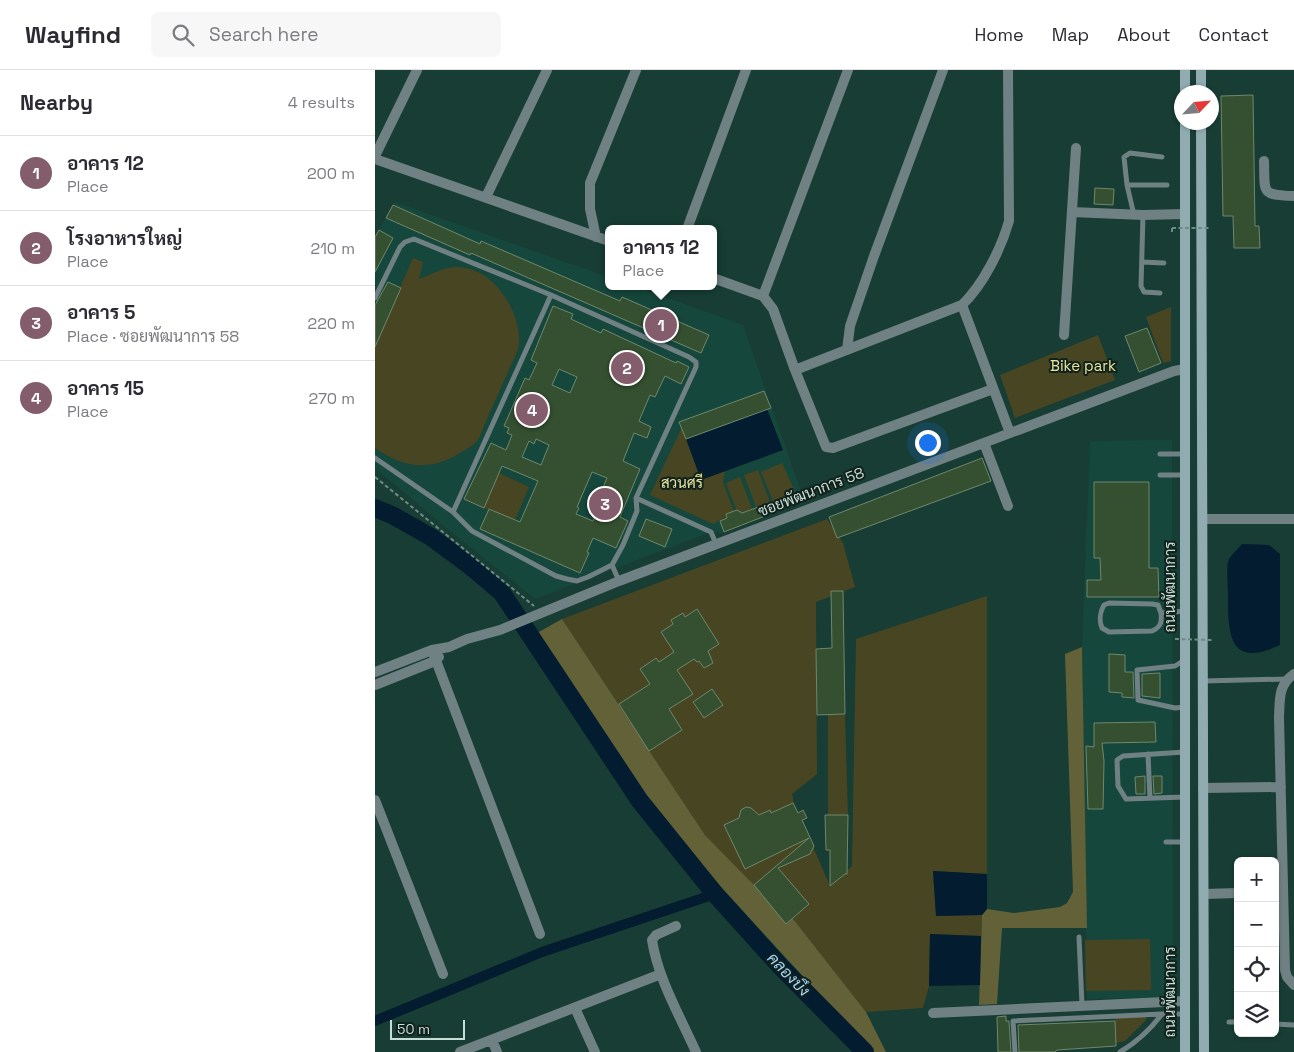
<!DOCTYPE html>
<meta charset="utf-8">
<style>
:root{--surface:#fff;--page:#f7f7f7;--text:#2b2b33;--muted:#7c7c81;--line:#e1e1e2;--accent:#845d6c}
body{margin:0;font-family:"Space Grotesk",Sarabun,sans-serif;background:var(--page);color:var(--text)}
.controls{position:absolute;right:15px;bottom:15px;display:grid;overflow:hidden;border-radius:8px;box-shadow:0 1px 4px #0004}
.controls button{width:45px;height:45px;display:grid;place-items:center;padding:0;border:0;border-bottom:1px solid var(--line);background:var(--surface);color:var(--text);font:25px sans-serif}
.compass{position:absolute;left:799px;top:15px;width:45px;height:45px;border-radius:50%;background:var(--surface);box-shadow:0 1px 4px #0004;rotate:64deg}
.scale{position:absolute;left:15px;bottom:12px;width:75px;box-sizing:border-box;padding-left:5px;border:2px solid #c9ddd7;border-top:0;font-size:14px;line-height:18px;white-space:nowrap;color:#c9ddd7;-webkit-text-stroke:4px #11211c;paint-order:stroke}
.you{position:absolute;left:552px;top:372px;width:18px;height:18px;margin:-12px;border:4px solid #fff;border-radius:50%;background:#1a73e8;box-shadow:0 0 0 8px #1a73e833}
.badge{display:grid;place-items:center;width:32px;height:32px;border-radius:50%;background:var(--accent);color:#fff;font-size:16px;font-weight:700}
.pin{position:absolute;translate:-50% -50%;border:2px solid #fff;box-shadow:0 1px 5px #0006}
.popup{position:absolute;left:230px;top:155px;width:112px;height:65px;box-sizing:border-box;display:grid;place-content:center;border-radius:8px;background:var(--surface);filter:drop-shadow(0 1px 4px #0005);font-size:16px;white-space:nowrap;color:var(--muted)}
.popup b{font-size:19px;color:var(--text)}
.popup::after{content:'';position:absolute;left:50%;top:100%;margin-left:-10px;border:10px solid transparent;border-top-color:var(--surface)}
.list{margin:0;padding:0;list-style:none}
h2{display:flex;justify-content:space-between;align-items:center;height:65px;margin:0;padding:0 20px;font-size:21px}
h2 small{font-size:16px;font-weight:400;color:var(--muted)}
.list li{display:grid;grid-template-columns:32px 1fr auto;gap:15px;align-items:center;box-sizing:border-box;height:75px;padding:0 20px;border-top:1px solid var(--line)}
.list b{display:block;font-size:19px;white-space:nowrap}
.list p{margin:0;font-size:16px;white-space:nowrap;color:var(--muted)}
.list em{font-size:16px;font-style:normal;color:var(--muted)}
.icon{flex:none;width:28px;height:28px;fill:none;stroke:currentColor;stroke-width:2;stroke-linecap:round;stroke-linejoin:round}
.map{position:relative;flex:none;width:919px;height:982px;overflow:hidden}
header{display:flex;align-items:center;gap:30px;box-sizing:border-box;height:70px;padding:0 25px;background:var(--surface);border-bottom:1px solid var(--line)}
header strong{font-size:24px}
nav{display:flex;gap:28px;margin-inline-start:auto;font-size:18px}
.search{width:350px;height:45px;background:var(--page);display:flex;align-items:center;gap:12px;box-sizing:border-box;padding:0 18px;border-radius:8px;color:var(--muted);font-size:19px}
main{display:flex}
aside{flex:1;background:var(--surface)}
.map>svg:first-child{display:block}
</style>
<header>
<strong>Wayfind</strong>
<div class="search"><svg class="icon" aria-label="search" viewBox="0 0 24 24"><circle cx="10" cy="10" r="6"/><path d="M15 15l6 6"/></svg>Search here</div>
<nav><a>Home</a><a>Map</a><a>About</a><a>Contact</a></nav>
</header>
<main>
<aside>
<h2>Nearby<small>4 results</small></h2>
<ul class="list">
<li><span class="badge">1</span><div><b>อาคาร 12</b><p>Place</p></div><em>200 m</em></li>
<li><span class="badge">2</span><div><b>โรงอาหารใหญ่</b><p>Place</p></div><em>210 m</em></li>
<li><span class="badge">3</span><div><b>อาคาร 5</b><p>Place · ซอยพัฒนาการ 58</p></div><em>220 m</em></li>
<li><span class="badge">4</span><div><b>อาคาร 15</b><p>Place</p></div><em>270 m</em></li>
</ul>
</aside>
<div class="map">
<svg width="919" height="982" viewBox="0 0 919 982">
<rect width="100%" height="100%" fill="#173d34"/>
<path fill="#16473c" d="M20,132L233,207L234,216H259L368,255L428,427L347,463L336,462L160,529L64,452L0,398V167Z
M797,370L798,927L712,929L707,577L715,371Z"/>
<path fill="#484622" d="M38,188L48,192L44,209C56,205 71,196 84,197C119,199 146,241 144,274C143,283 136,294 133,302C123,324 113,346 104,368C98,377 91,379 83,384C53,402 27,397 0,378V275Z
M796,237V291L788,293L771,247Z
M723,265L740,310L640,348L625,305Z
M308,355L350,401L348,412L359,442L338,454L275,425Z
M407,393L422,426L400,436L386,402Z
M383,400L395,432L381,437L369,405Z
M124,403L154,417L140,450L109,438Z
M365,407L377,439L363,444L351,413Z
M452,449L468,473L480,517L441,532L442,704L417,724L419,733L455,816L477,796L481,569L612,526V804L558,801L561,846L607,845L606,866L555,864L554,916L548,938L491,942L419,850L375,811L330,765L187,549Z
M470,644L473,745H453V645Z
M775,869L776,920L711,921L710,870Z
M740,945L771,947V950L750,971L741,973Z"/>
<path fill="#636137" d="M187,549L330,765L375,811L419,850L491,942L511,982H497L337,807L297,760L230,670L162,563Z
M707,577L712,858H627L622,934L604,935L607,845L612,839L639,843L685,837L692,833L698,822L690,584Z"/>
<path fill="#031c2f" d="M392,339L408,380L326,410L311,369Z
M867,474L894,475L905,484V575C854,599 853,565 853,524C853,516 851,495 854,489C857,484 863,479 867,474Z
M558,801L612,804V839L607,845L561,846Z
M555,864L606,866L605,915L554,916Z"/>
<g fill="none" stroke-linecap="round" stroke-linejoin="round">
<path stroke="#031c2f" stroke-width="10" d="M0,951L167,882L340,824"/>
<path stroke="#031c2f" stroke-width="18" d="M0,438L17,445L56,467L94,495L127,523L265,731L340,824L405,896L490,982"/>
</g>
<path fill="#355031" stroke="#70876d" fill-rule="evenodd" d="M878,25L880,156H884L885,178H859L858,146H848L846,26Z
M720,118L739,119L738,135L719,134Z
M18,135L105,174L106,171L245,231L247,227L334,265L326,283L96,183L95,185L11,148Z
M4,160L18,168L0,202V167Z
M13,212L26,218L0,277V235Z
M178,236L198,244L196,249L226,263L228,259L301,293L302,291L314,297L306,314L290,306L280,327L275,325L264,351L276,357L272,368L259,363L248,391L265,399L245,447L253,451L241,478L218,468L212,482L214,483L205,503L105,459L114,439L145,452L163,411L127,396L109,438L89,429L116,373L131,380L137,365L132,363L134,358L129,356L150,308L154,310L162,293L156,290ZM184,299L202,307L195,323L177,315ZM161,369L174,375L166,395L147,387L154,371L159,374ZM217,402L232,408L221,434L224,436L218,451L201,444L204,438L202,437Z
M772,258L786,293L764,302L750,266Z
M389,321L396,338L311,369L304,352Z
M607,388L616,411L462,468L454,447Z
M719,412H774V498H783L784,527H712V510H726L725,488H719Z
M386,436L390,446L349,462L345,451L352,448L351,444L362,440L367,443Z
M271,449L297,459L290,477L264,466Z
M456,521H468L470,644L442,645L441,579L457,578Z
M322,539L344,574L333,581L338,593L329,598L324,591L322,592L319,589L302,600L318,624L294,639L307,660L274,681L244,634L275,614L265,599L281,588L284,592L299,582L286,562L298,554L296,550L308,543L310,547Z
M734,584L750,585V602H758L759,628L747,627V623L734,622Z
M785,603V628L767,626V604Z
M337,619L348,635L329,648L318,632Z
M780,652L781,672L727,673L729,691L728,739H713L711,676L719,677V653Z
M770,706V724H761L760,707Z
M778,706H787V723L779,724Z
M418,733L423,743L428,740L432,748L427,750L439,776L435,784L403,798L434,834L411,854L379,815L434,768L370,799L349,755L364,748L366,740L371,737L376,738L384,745L395,740L396,743Z
M450,745H473L472,804H470L455,816V780H451Z
M631,946V951H634L636,982H623L622,947Z
M740,951L741,976L682,980L680,982H644L643,955Z"/>
<g fill="none" stroke-linecap="round" stroke-linejoin="round">
<path stroke="#6e8b83" stroke-width="2" stroke-dasharray="4 2.5" stroke-linecap="butt" d="M797,158V164
M0,407L159,536"/>
<path stroke="#708184" stroke-width="5" d="M752,115H792
M759,145L752,115L749,87L755,83L787,87
M768,145L766,216L769,222L785,223
M767,192L789,193
M0,228L25,177L30,172L39,169L176,225L314,287L321,292V297L261,428L262,441L248,475L237,495L213,507L202,511L192,509L181,506L97,461L78,442L0,388
M785,384H810
M785,405H810
M261,428L336,462L341,474
M78,442L176,225
M237,495L244,511
M786,543L783,535L777,534L734,533L729,535C725,542 724,551 727,558L734,562L777,561C786,557 787,552 786,543L811,541
M828,611L912,609
M810,637L800,638L763,630L762,600L800,596L811,589
M810,682L748,686L742,690L743,716L751,729L810,727
M773,684L775,728
M791,772H810
M704,867L707,935
M854,952H863
M900,954L919,955
M640,982L638,951L787,944
M745,982C762,972 775,960 787,944H810"/>
<path stroke="#708184" stroke-width="10" d="M633,0L634,151C626,179 608,215 587,235L635,363
M0,86L42,0
M0,89L234,171
M889,91C890,123 885,125 919,126
M111,127L172,0
M697,142L768,145L810,144
M312,159L371,0
M221,167L215,139V113L261,0
M338,208L388,226L398,239L420,300L451,377L458,378L618,319
M388,226L473,0
M689,265L701,78
M472,280L475,256L499,186L568,0
M420,300L587,235
M609,373L633,436
M828,449H919
M57,580L165,864
M0,602L57,580L74,577L92,569L125,560L244,511L799,301L810,299
M919,604C903,615 905,629 904,647L910,900L912,907L919,915
M0,615L60,591L64,587
M828,718L906,717
M0,730L68,904
M829,824L863,823
M301,856L281,865L277,870C283,909 305,946 321,982
M200,938L220,982
M558,943L810,931
M117,970L122,982
M85,982L286,904"/>
<path stroke="#90acb1" stroke-width="10" d="M810,0V22
M826,0V22
M810,52V982
M826,52L829,982"/>
<path stroke="#6e8b83" stroke-width="2" stroke-dasharray="4 2.5" stroke-linecap="butt" d="M797,158H836
M800,569L837,570"/>
</g>
<g text-anchor="middle" stroke-width="4" stroke-linejoin="round" paint-order="stroke">
<g font-size="15" fill="#e6e49d" stroke="#11211c">
<text x="708" y="301">Bike park</text>
<text x="307" y="418">สวนศรี</text>
</g>
<g font-size="15" fill="#c9ddd7" stroke="#11211c">
<text transform="translate(436 422) rotate(-21)" y="5">ซอยพัฒนาการ 58</text>
<text transform="translate(795 517) rotate(-90)" y="5">ถนนพัฒนาการ</text>
<text transform="translate(795 922) rotate(-90)" y="5">ถนนพัฒนาการ</text>
</g>
<g font-size="16" font-style="italic" fill="#a5d3fa" stroke="#11211c">
<text transform="translate(414 904) rotate(46)" y="6">คลองบึง</text>
</g>
</g>
</svg>
<div class="controls">
<button>+</button>
<button>−</button>
<button><svg class="icon" aria-label="locate" viewBox="0 0 24 24"><circle cx="12" cy="12" r="6"/><path d="M12 2v4M12 18v4M2 12h4M18 12h4"/></svg></button>
<button><svg class="icon" aria-label="layers" viewBox="0 0 24 24"><path d="M12 4l9 5-9 5-9-5zM3 14l9 5 9-5"/></svg></button>
</div>
<svg class="compass" viewBox="-18 -18 36 36"><path d="M0-13l5 13h-10z" fill="#e53935"/><path d="M0 13l5-13h-10z" fill="#7c7c81"/></svg>
<div class="scale">50 m</div>
<div class="you"></div>
<div class="pin badge" style="left:286px;top:255px">1</div>
<div class="popup"><b>อาคาร 12</b>Place</div>
<div class="pin badge" style="left:252px;top:298px">2</div>
<div class="pin badge" style="left:230px;top:434px">3</div>
<div class="pin badge" style="left:157px;top:340px">4</div>
</div>
</main>
